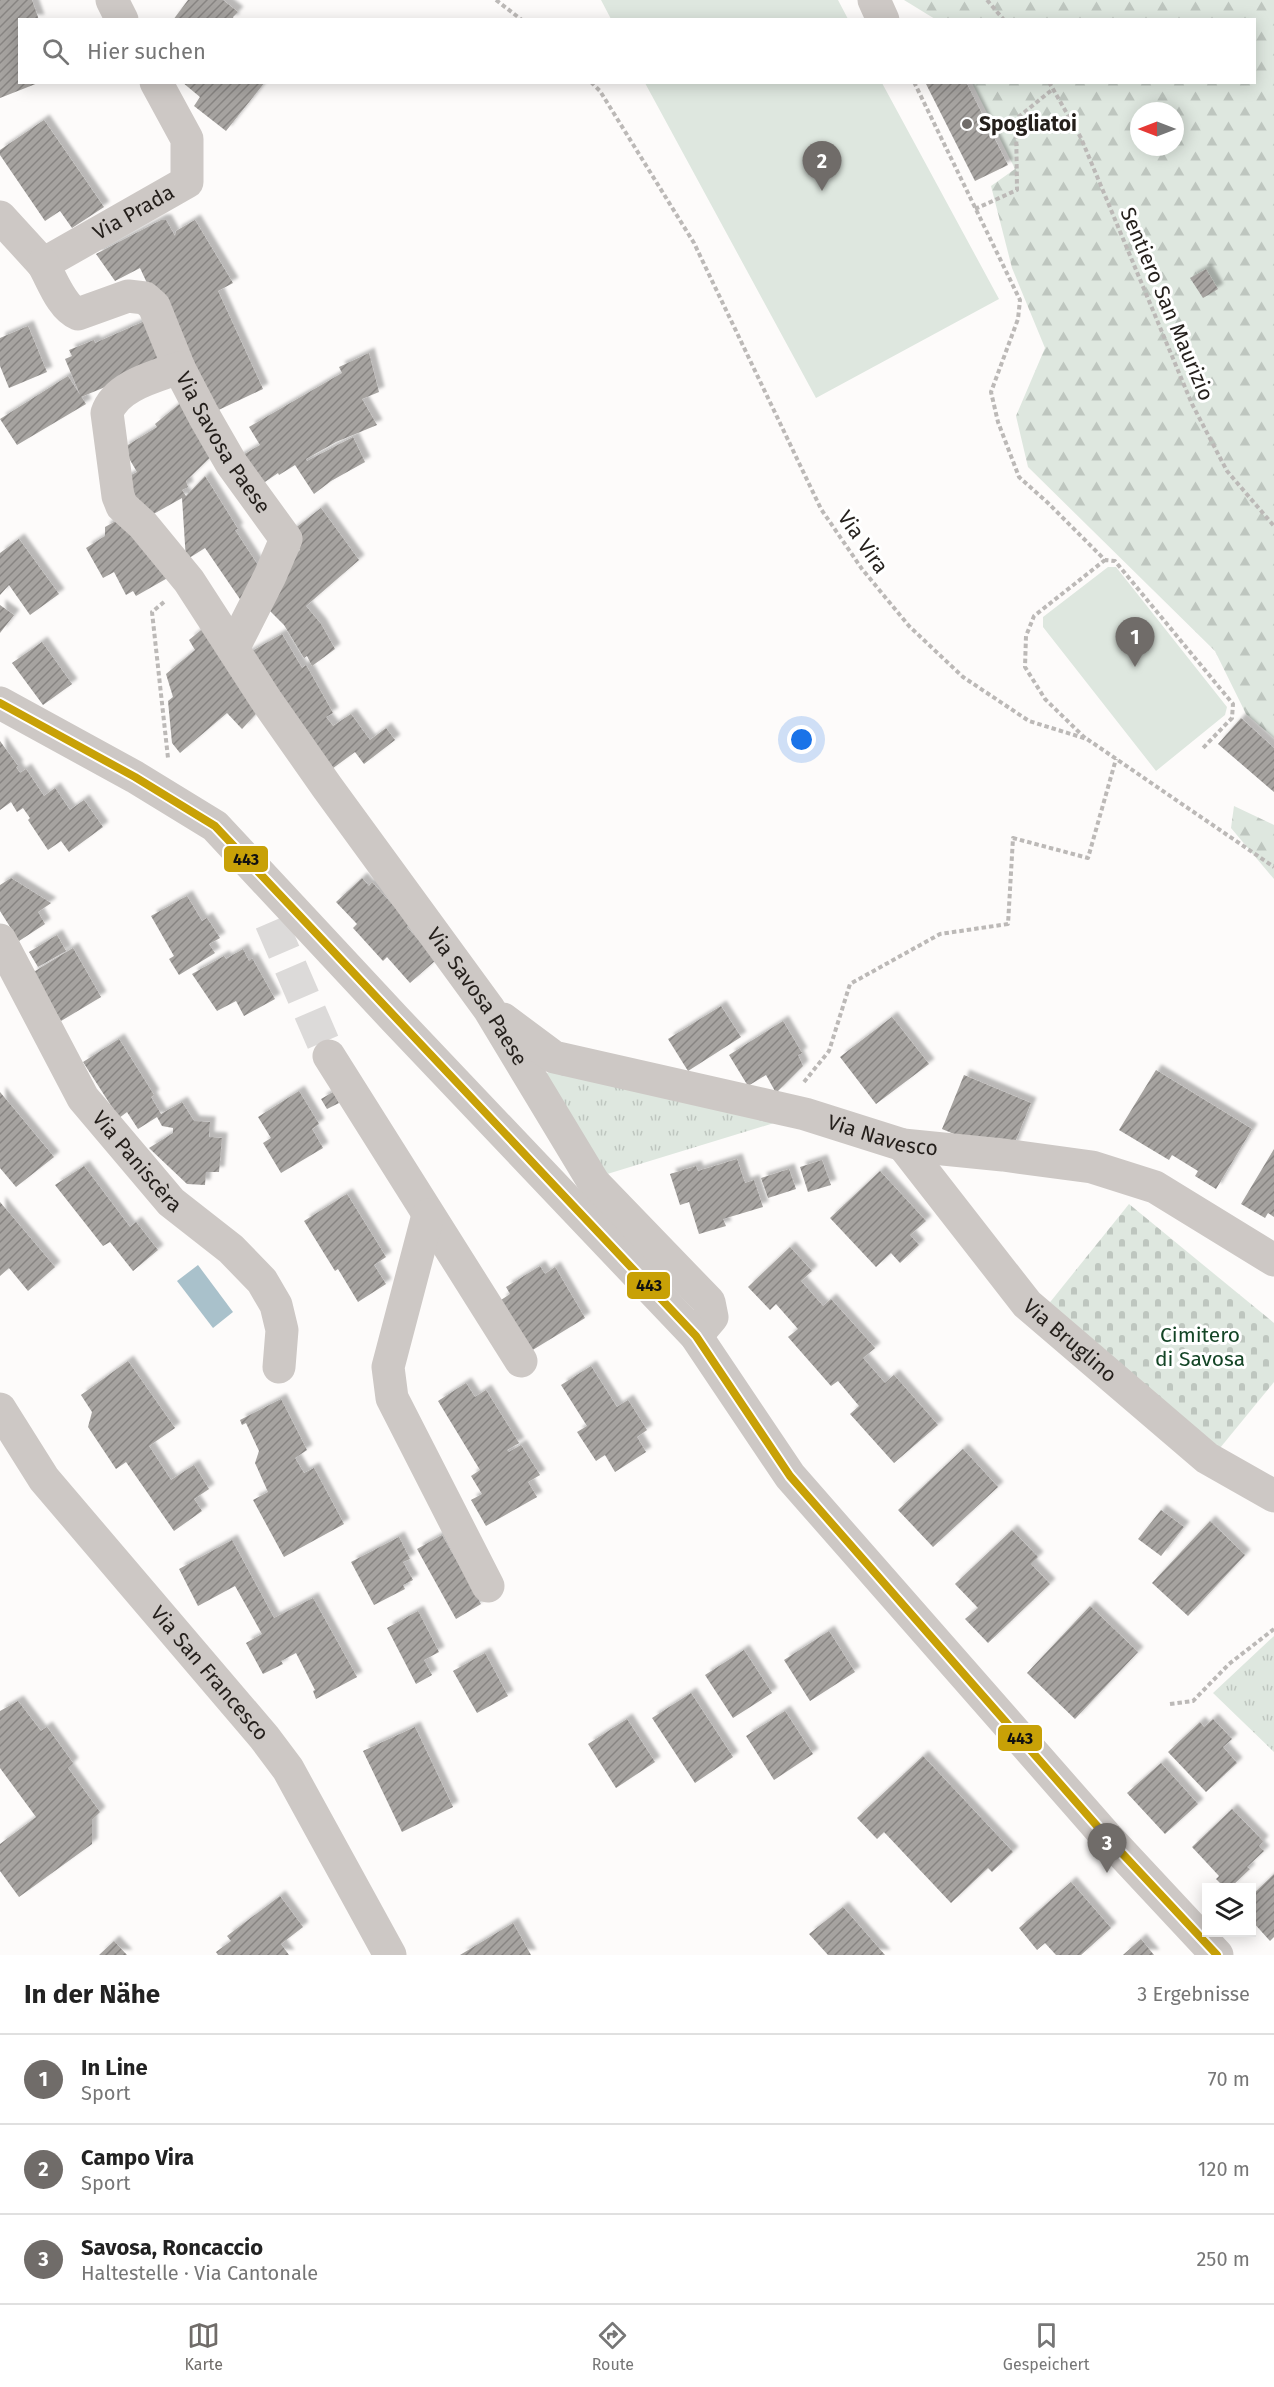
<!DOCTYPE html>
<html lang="de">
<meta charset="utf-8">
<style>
:root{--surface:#fff;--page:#f2f2f2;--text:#222;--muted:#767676;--line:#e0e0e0;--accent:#706c69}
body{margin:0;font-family:"Fira Sans",sans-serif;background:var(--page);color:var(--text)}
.controls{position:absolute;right:18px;bottom:18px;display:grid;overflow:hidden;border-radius:0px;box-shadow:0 3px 15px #0003}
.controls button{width:54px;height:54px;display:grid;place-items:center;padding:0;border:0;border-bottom:2px solid var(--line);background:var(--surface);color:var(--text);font:30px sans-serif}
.compass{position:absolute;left:1130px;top:102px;width:54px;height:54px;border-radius:50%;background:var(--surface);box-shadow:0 3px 15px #0003;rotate:270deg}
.you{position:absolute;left:802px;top:740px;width:21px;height:21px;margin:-15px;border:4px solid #fff;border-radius:50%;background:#1a73e8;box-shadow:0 0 0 9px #1a73e833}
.badge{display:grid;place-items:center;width:39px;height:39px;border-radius:50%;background:var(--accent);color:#fff;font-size:20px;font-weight:700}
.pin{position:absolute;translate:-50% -50px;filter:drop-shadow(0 2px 3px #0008)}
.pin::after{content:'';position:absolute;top:32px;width:21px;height:18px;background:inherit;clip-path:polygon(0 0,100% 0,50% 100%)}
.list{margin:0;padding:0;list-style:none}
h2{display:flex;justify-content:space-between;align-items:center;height:78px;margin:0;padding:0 24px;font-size:26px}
h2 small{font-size:20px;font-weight:400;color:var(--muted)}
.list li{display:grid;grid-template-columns:39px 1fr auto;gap:18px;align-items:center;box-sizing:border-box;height:90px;padding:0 24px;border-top:2px solid var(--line)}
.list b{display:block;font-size:22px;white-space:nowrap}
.list p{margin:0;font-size:20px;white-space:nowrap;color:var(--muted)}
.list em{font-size:20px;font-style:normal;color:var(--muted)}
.icon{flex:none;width:33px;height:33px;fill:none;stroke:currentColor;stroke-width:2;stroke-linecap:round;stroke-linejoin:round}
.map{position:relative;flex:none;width:1274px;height:1955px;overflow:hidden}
.search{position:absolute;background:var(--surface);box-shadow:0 3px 15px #0003;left:18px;right:18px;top:18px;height:66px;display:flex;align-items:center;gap:15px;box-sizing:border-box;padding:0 21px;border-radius:0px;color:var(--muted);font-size:22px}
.sheet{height:348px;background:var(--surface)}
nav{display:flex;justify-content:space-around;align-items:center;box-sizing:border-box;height:84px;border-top:2px solid var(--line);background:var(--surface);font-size:16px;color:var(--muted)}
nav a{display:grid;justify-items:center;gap:3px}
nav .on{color:var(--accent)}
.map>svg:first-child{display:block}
</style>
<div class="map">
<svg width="1274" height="1955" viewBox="0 0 1274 1955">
<defs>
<pattern id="forest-firs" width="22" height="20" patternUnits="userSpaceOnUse" patternTransform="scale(1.5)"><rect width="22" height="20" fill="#dee7df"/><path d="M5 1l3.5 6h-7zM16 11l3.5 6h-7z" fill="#bec6bf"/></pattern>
<pattern id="cemetery-stones" width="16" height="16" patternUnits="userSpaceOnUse" patternTransform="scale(1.5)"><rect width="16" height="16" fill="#dee7df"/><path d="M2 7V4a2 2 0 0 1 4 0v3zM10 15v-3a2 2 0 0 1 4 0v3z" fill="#bec6bf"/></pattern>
<pattern id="park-tufts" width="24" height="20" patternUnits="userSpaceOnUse" patternTransform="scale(1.5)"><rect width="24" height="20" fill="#dee7df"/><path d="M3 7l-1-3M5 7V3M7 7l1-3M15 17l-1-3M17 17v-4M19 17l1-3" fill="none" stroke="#bec6bf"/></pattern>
<pattern id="building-hatch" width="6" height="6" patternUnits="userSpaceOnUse" patternTransform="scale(1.5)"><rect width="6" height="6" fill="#a6a3a0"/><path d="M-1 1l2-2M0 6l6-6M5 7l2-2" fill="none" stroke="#878482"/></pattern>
<filter id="shadow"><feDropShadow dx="5.5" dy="-5.5" stdDeviation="1.5" flood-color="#0004"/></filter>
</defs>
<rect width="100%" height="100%" fill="#fdfbfa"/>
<path fill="url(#forest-firs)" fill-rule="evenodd" d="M904,0H1274V738L1246,714L1215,651L1028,467L1016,416L1045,348L1012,268L991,186L1015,169L972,83L1254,82V20L935,19ZM1139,111H1175V147H1139Z
M1234,806L1274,825V879L1231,828Z"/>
<path fill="url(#cemetery-stones)" d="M1129,1204L1274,1323V1382L1220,1448L1047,1306Z"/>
<path fill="url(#park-tufts)" d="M559,1066L784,1120L604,1175L540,1077Z
M1274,1636V1752L1213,1693Z"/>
<path fill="#dee7df" d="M601,0H838L848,19H611Z
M645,83H882L999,299L816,398Z
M1108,567H1116L1227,707L1225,715L1156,771L1043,627V617Z"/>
<path fill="#a9c1cb" d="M198,1265L233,1312L213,1328L177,1281Z"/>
<path fill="url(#building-hatch)" filter="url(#shadow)" d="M0,0H32L39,20H20V82L38,83L0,98Z
M188,0H223L238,12L233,17L234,20H173Z
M182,82H265L226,131L194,106L200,97Z
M925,82H966L1008,165L975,181Z
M44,120L104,207L72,228L60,211L45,221L0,155V150Z
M161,220H166L175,236L176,231L195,220L233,283L218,291L263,389L208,415L140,268L115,281L96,254Z
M1206,269L1218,289L1203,298L1190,278Z
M156,316L173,359L81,397L65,359L72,356L69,350L94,340L95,343Z
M28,326L47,372L9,388L0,366V338Z
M369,353L379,392L362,399L377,425L336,442L306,459L307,461L353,437L365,462L331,481L314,494L295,465L279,475L278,473L256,488L236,459L260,445L249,427L342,373L339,367Z
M68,376L86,404L17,445L0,419Z
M189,396L220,448L186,481L188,487L182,490L186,496L205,476L238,529L235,530L267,579L244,605L205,548L186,560L182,498L141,521L122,480L137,472L123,448L157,427L155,424Z
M321,508L359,560L306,606L321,624L335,649L312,666L307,656L304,658L284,625L261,602L281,566L300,550L289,533Z
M125,516L171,576L136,596L133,591L126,595L114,572L103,578L86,548L105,536V527Z
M19,539L59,594L30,615L9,585L0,595V553Z
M0,605L14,615L0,633Z
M206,626L265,704L242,729L227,713L180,753L172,743L168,701L173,697L166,674L195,650L189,640Z
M282,634L302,668L306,665L333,713L326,717L333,726L351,714L370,740L386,728L395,740L364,764L355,752L325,774L245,655Z
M42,642L72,684L43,705L12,663Z
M1241,718L1274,748V792L1218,744Z
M0,741L18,766L16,767L20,773L26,769L44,796L55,788L70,810L84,800L103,827L69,852L61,841L48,850L28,820L30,818L23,808L17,812L11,802L0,810Z
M11,878L51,903L38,912L45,924L19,941L0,911V885Z
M362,878L369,886L372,882L410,924L407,927L436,960L410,983L387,957L383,961L353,928L357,924L336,902Z
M187,896L202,921L207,918L220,938L209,944L215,953L179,975L169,959L174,956L151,916Z
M57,935L66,951L38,967L29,952Z
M73,948L101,997L61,1021L32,973Z
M243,949L249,961L252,958L275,999L244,1016L236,1001L217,1011L192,974L224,956L226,959Z
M721,1006L741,1037L688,1071L668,1039Z
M892,1017L929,1064L876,1104L840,1057Z
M783,1021L802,1053L798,1055L803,1066L776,1093L766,1075L748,1086L729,1055Z
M119,1039L154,1095L151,1097L161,1114L182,1102L194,1121L210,1122L209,1137L222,1138L219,1172H206L205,1185L187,1184L149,1148L173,1133V1128L162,1126L157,1117L138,1129L127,1112L119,1118L83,1062Z
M1156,1070L1252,1129L1216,1189L1195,1176L1198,1171L1172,1155L1169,1160L1119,1130Z
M964,1075L1031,1103L1013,1147L966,1139L942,1129Z
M299,1091L319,1124L312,1129L323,1148L281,1173L263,1143L271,1138L258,1117Z
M0,1092L54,1157L16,1187L0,1168Z
M333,1092L339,1103L327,1109L321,1099Z
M1274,1149V1217L1268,1213L1265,1218L1241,1204Z
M737,1159L745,1183L754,1180L763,1207L723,1219L726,1226L699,1234L689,1202L680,1205L670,1174L696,1166L698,1171Z
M822,1160L831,1185L808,1192L800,1167Z
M84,1166L130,1227L136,1222L158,1250L133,1271L110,1242L103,1246L55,1185Z
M789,1169L796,1189L768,1198L761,1178Z
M880,1171L926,1221L910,1235L919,1245L900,1263L891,1253L876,1267L830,1218Z
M347,1194L386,1257L374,1265L386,1284L358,1302L338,1269L335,1271L304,1221Z
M0,1202L55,1267L28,1291L9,1268L0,1276Z
M790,1247L812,1271L801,1281L823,1306L831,1299L875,1348L863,1358L885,1383L894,1375L938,1425L894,1463L850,1414L859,1406L838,1381L831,1386L788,1337L798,1329L776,1304L770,1310L748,1287Z
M540,1266L545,1274L555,1267L585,1318L531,1351L501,1300L510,1294L506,1287Z
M128,1361L175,1428L149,1446L171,1480L194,1465L209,1489L194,1499L202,1511L174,1531L126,1462L116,1469L88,1427L92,1412L81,1395Z
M591,1366L617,1407L628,1400L647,1430L637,1437L646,1452L615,1472L605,1455L596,1461L577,1432L587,1426L561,1385Z
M466,1383L475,1397L486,1390L519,1443L507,1450L509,1452L521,1445L540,1475L528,1482L537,1497L486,1526L471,1500L482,1494L471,1476L480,1470L438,1401Z
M281,1399L307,1450L295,1458L304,1473L314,1468L344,1524L284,1557L253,1500L268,1492L255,1463L259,1451L246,1423L242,1425L240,1420Z
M963,1449L998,1487L933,1547L898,1510Z
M1161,1510L1184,1527L1161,1556L1138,1539Z
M1210,1521L1245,1555L1188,1616L1152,1583Z
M1012,1530L1038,1557L1031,1564L1050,1584L988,1643L965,1619L978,1608L955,1584Z
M442,1535L481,1604L456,1619L417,1549Z
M399,1537L410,1559L403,1562L413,1580L403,1585L405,1589L374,1605L351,1562Z
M232,1540L274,1618L313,1598L357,1677L316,1699L313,1691L315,1690L296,1653L281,1661L283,1664L263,1674L246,1643L262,1634L235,1586L198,1606L179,1569Z
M1090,1606L1138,1652L1075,1719L1027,1673Z
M418,1611L439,1652L424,1660L432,1675L416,1684L387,1628Z
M829,1631L855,1672L810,1701L784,1660Z
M744,1650L772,1693L733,1718L705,1675Z
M485,1653L508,1696L477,1713L453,1671Z
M691,1693L733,1757L695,1783L652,1718Z
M18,1701L41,1731L47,1727L73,1763L68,1768L100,1812L92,1820V1844L19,1897L0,1871V1844L36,1817L0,1768V1711Z
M785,1711L813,1754L774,1780L746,1736Z
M627,1719L655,1762L616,1788L588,1744Z
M1213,1719L1232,1739L1223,1747L1237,1763L1206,1792L1168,1752L1200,1722L1204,1727Z
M415,1727L453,1807L402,1832L363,1751Z
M923,1756L1013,1852L992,1872L988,1868L951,1903L884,1832L877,1839L857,1818Z
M1161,1763L1198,1804L1165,1834L1127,1793Z
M1232,1809L1263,1841L1259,1846L1264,1851L1247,1867L1250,1869L1231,1887H1224L1216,1879L1219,1876L1192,1847Z
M1274,1874V1937L1270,1941L1252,1921V1895Z
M1071,1882L1111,1928L1081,1955H1056L1045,1943L1037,1950L1019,1928Z
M280,1896L303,1927L281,1944L289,1955H218L216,1952L231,1941L227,1936Z
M843,1907L885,1955H828L809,1934Z
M513,1923L531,1955H460Z
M1141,1939L1154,1955H1123Z
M114,1941L127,1955H99Z"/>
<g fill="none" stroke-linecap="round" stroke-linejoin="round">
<path stroke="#dcdad9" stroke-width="33" stroke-dasharray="33 16" stroke-linecap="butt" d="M271,922L329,1056"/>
<path stroke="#bcb9b7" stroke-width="4" stroke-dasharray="4.5 3" stroke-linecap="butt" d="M496,0L522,20
M987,0L1004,20
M591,82L600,91L694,243L821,509L862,569L909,626L963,677L1029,721L1087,739L1274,867
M914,82L1020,300L1018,319L991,392L998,422L1019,477L1048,503L1105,560L1115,561L1233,704L1232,718L1202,749
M1049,82L1081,138L1192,404L1227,471L1274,526
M975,209L1017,190L1016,119L1053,89
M164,602L152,612L168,758
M1085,738L1045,699L1025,667L1026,636L1034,616L1105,560
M804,1082L829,1051L850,984L940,934L1008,924L1013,838L1088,858L1116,759
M1170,1704L1193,1701L1229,1664L1274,1629"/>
<g stroke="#cdc8c5" stroke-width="33">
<path d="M112,0L122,20"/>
<path d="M874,0L883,20"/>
<path id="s1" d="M0,217L43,264L187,182V139L156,82"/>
<path id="s2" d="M43,264C52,279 61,307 78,314L128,296L145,298L154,306L179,368L204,416L231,463L286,539L270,576L234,647"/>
<path id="s3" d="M179,368C154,377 116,386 107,413L118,496L122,506L143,525L189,581L266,700L327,787L489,1009L594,1183L709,1302L712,1317L696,1336"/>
<path d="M0,703L135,777L215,826L395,1019L696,1336L790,1476L1105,1835L1217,1955"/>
<path id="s4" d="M0,940L83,1098L171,1202L231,1249L262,1281L276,1305L282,1330L279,1367"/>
<path id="s5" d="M503,1019L554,1057L805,1114L903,1145L1003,1155L1092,1167L1155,1187L1274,1260"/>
<path d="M329,1056L521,1361"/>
<path id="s6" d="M903,1145L1027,1304L1207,1458L1274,1496"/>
<path d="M428,1215L388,1367L392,1398L488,1586"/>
<path id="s7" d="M0,1409L44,1479L264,1737L288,1769L390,1955"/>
</g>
<g stroke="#fff" stroke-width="12">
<path id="bus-1" d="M0,703L135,777L215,826L696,1336L790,1476L1105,1835L1217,1955"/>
</g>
<use href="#bus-1" stroke="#c8a107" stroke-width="8"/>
</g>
<circle fill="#706c69" stroke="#fff" stroke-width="2" cx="967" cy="124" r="6"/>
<g text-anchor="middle" stroke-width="6" stroke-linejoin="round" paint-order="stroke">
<g font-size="21" font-weight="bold" fill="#241f1b" stroke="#fff" text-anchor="start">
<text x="979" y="131">Spogliatoi</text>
</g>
<g font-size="21" fill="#241f1b" stroke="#fff">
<text dy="7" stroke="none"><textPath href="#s1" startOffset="168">Via Prada</textPath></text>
<text transform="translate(1167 304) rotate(67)" y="7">Sentiero San Maurizio</text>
<text dy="7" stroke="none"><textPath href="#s2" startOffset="298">Via Savosa Paese</textPath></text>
<text transform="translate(863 542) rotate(55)" y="7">Via Vira</text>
<text dy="7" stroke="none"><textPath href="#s3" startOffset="789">Via Savosa Paese</textPath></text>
<text dy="7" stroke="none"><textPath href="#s5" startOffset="402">Via Navesco</textPath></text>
<text dy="7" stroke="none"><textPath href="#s4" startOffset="262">Via Paniscèra</textPath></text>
<text dy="7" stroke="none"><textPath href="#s6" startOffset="258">Via Bruglino</textPath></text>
<text dy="7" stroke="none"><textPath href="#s7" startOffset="338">Via San Francesco</textPath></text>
</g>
<g font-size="21" fill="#144526" stroke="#fff">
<text x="1200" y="1342">Cimitero<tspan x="1200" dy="24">di Savosa</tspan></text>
</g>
</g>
<g stroke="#fff" stroke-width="2">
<rect x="223" y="845" width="46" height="28" rx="6" fill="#c8a107"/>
<rect x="626" y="1271" width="45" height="29" rx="6" fill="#c8a107"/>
<rect x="997" y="1724" width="46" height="28" rx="6" fill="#c8a107"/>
</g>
<g font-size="16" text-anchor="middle" font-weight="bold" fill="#111">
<text x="246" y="865">443</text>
<text x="649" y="1291">443</text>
<text x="1020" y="1744">443</text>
</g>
</svg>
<div class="controls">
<button><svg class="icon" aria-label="layers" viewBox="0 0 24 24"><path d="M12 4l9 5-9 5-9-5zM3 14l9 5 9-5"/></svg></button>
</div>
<svg class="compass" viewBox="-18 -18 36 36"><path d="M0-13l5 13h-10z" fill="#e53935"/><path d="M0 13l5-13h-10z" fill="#767676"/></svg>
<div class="you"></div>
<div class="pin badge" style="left:1135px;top:667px">1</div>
<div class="pin badge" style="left:822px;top:191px">2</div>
<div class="pin badge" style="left:1107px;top:1873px">3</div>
<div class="search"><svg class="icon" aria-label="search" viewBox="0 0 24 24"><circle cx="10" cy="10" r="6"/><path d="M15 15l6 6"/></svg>Hier suchen</div>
</div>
<section class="sheet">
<h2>In der Nähe<small>3 Ergebnisse</small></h2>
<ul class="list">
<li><span class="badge">1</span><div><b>In Line</b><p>Sport</p></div><em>70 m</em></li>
<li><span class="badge">2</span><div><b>Campo Vira</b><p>Sport</p></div><em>120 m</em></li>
<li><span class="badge">3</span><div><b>Savosa, Roncaccio</b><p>Haltestelle · Via Cantonale</p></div><em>250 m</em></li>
</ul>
</section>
<nav>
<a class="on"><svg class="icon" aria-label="map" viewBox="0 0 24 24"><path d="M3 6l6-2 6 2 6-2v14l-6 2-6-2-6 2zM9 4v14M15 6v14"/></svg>Karte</a>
<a><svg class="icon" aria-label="directions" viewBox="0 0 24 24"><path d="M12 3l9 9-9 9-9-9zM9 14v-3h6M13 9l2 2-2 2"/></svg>Route</a>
<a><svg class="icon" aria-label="saved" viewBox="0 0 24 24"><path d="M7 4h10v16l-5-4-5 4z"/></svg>Gespeichert</a>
</nav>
